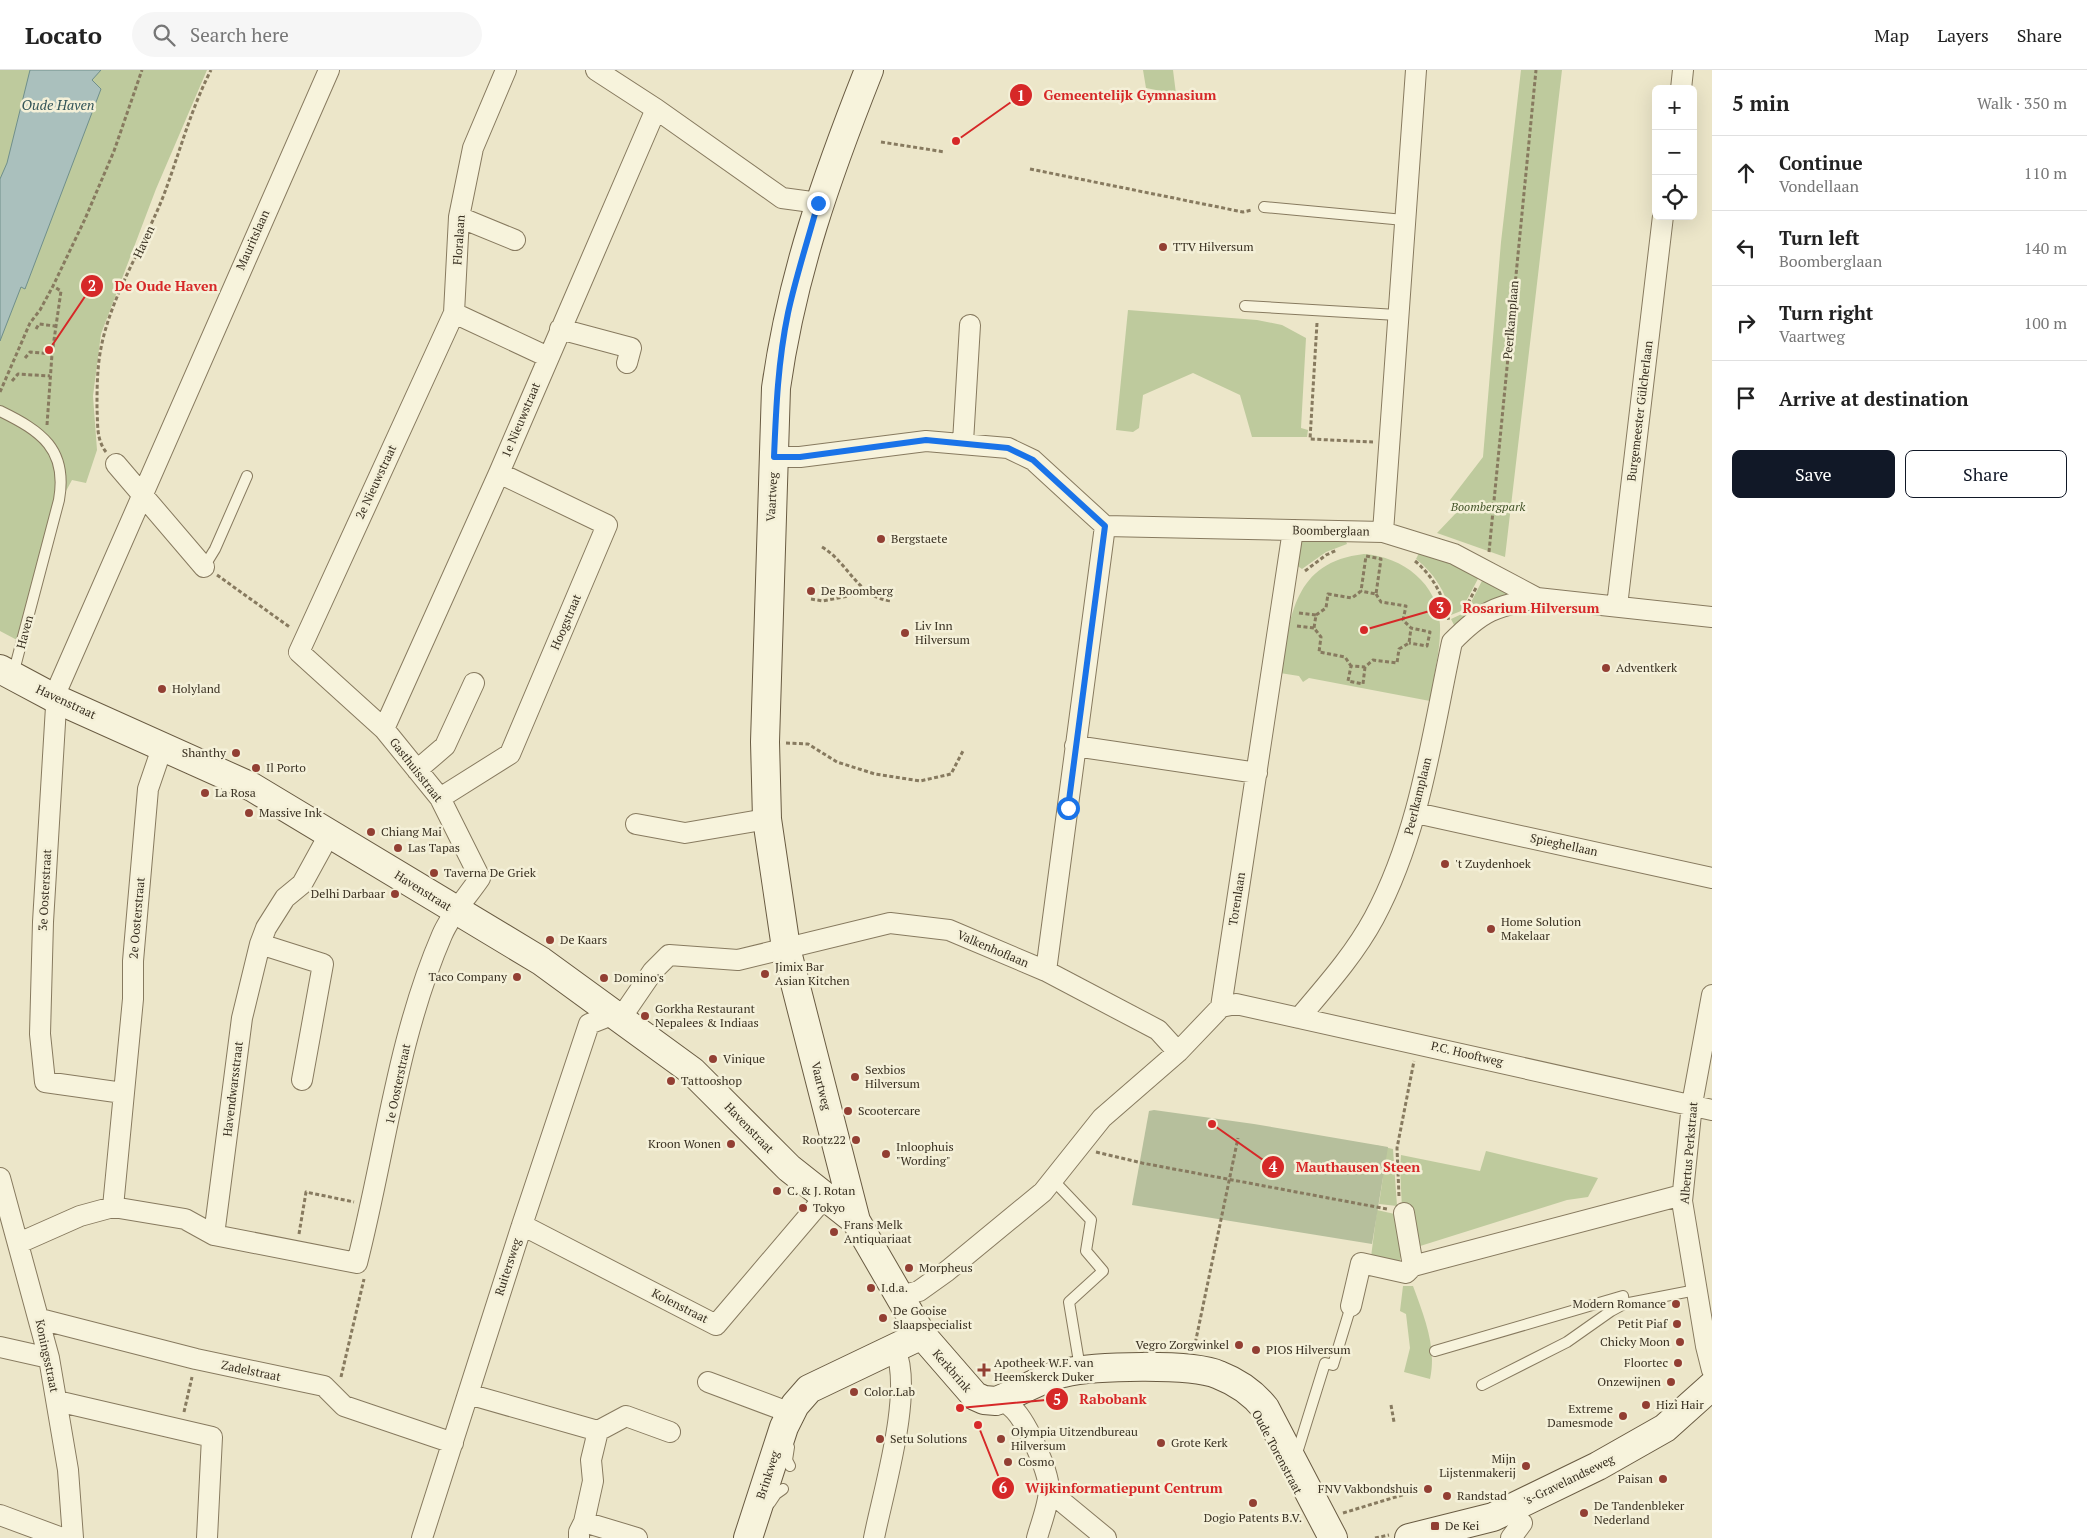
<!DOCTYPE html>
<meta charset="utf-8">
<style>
:root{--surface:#fff;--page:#f6f6f6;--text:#222;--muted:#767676;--line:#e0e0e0;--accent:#111827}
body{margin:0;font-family:"PT Serif",serif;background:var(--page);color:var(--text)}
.controls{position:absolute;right:15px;top:15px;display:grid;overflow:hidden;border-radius:8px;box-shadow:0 5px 20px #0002}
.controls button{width:45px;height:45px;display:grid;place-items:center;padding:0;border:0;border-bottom:1px solid var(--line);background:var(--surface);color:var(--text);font:25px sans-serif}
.stop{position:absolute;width:15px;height:15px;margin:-11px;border:4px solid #1a73e8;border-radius:50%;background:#fff}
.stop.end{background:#1a73e8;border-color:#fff;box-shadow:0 1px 5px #0008}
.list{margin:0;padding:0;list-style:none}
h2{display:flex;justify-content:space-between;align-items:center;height:65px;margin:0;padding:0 20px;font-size:21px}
h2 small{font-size:16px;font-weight:400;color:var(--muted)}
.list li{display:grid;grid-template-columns:32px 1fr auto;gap:15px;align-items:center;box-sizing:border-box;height:75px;padding:0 20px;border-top:1px solid var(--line)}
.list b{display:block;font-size:19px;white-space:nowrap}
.list p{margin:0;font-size:16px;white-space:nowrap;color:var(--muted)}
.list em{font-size:16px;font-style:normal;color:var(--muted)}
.actions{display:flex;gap:10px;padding:15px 20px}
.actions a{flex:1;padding:11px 0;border:1px solid var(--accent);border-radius:8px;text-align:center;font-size:18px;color:var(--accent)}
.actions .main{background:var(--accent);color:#fff}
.icon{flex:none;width:28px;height:28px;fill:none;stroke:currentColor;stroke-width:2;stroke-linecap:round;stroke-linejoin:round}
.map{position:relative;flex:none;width:1712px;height:1468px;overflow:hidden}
header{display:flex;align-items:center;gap:30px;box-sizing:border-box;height:70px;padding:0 25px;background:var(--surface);border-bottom:1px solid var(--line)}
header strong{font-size:24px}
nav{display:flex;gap:28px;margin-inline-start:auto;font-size:18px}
.search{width:350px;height:45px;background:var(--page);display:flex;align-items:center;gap:12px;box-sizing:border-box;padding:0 18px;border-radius:28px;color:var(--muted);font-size:19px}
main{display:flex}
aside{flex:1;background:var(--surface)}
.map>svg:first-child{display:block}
</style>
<header>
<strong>Locato</strong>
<div class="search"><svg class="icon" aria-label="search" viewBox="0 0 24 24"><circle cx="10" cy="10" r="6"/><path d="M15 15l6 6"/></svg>Search here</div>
<nav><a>Map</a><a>Layers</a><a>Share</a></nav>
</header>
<main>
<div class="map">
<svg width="1712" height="1468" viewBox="0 0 1712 1468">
<rect width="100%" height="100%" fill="#ece6c9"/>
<path fill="#beca9d" d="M0,0H207L156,119L101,264L93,326L97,380L86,413L72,410L66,421L17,570L0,561Z
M1143,0H1173L1176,24L1146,18Z
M1521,0H1562L1505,487L1437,463L1456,443L1450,430L1483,387L1501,172Z
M1128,240L1257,250L1282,255L1306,268L1301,358L1308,360L1307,367H1252L1240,325L1193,303L1143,325L1139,358L1133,362L1116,360Z
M1297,467L1345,469L1347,474L1326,482L1302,499L1296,495Z
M1419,483L1481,503L1461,541L1451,545C1446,522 1434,503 1416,489Z
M1364,484C1403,487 1438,513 1440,555C1441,580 1433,607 1430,631L1309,608L1303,612L1299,606L1280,603C1291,546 1293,492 1364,484Z
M1485,505L1517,522L1458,557L1454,555L1451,549L1466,542Z
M1375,1075L1393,1079L1397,1136L1379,1134L1383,1107Z
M1486,1081L1598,1108L1588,1127L1567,1130L1417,1177L1402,1139L1400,1098L1401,1085L1480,1101Z
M1377,1140L1399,1145L1404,1177L1399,1193L1371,1187Z
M1403,1216H1413C1424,1246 1437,1277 1430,1309L1404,1302L1410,1278L1406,1244L1400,1241Z"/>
<path fill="#b6bf9c" d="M1154,1040L1254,1054L1388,1077L1372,1174L1132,1135L1149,1041Z"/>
<path fill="#aac0bd" stroke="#708f8b" d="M30,0H101L92,10L101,19L25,219L21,217L0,271V109L7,93Z"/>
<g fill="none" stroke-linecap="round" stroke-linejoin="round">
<g stroke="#877a5f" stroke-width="12">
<path id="lane" d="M1264,137L1404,150
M1245,236L1397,245
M0,341C41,361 68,379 59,430L15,597
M204,497L215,479L247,406
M1053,1110L1091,1150L1086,1181L1103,1201L1069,1232L1080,1298
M1435,1281L1623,1226L1624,1234
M1482,1315L1567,1272L1611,1241L1624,1234L1696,1220
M789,1377L787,1390L790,1396
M1295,1384L1297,1383L1325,1293L1333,1295L1351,1236
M770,1433L776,1424L783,1419"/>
</g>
<g stroke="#877a5f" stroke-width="22">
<path id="street" d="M596,0L656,39L782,128L819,133
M1681,19L1683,0
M459,147L515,170
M454,243L548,287
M560,259L631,278L627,293
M963,372L970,255
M774,387H800L926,371L1008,378L1033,390L1105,456L1383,462L1454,484L1537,528L1712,547
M116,394L204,497
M1383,462L1416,0
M1617,536L1663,146
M384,659L499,403L656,39
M1075,676L1257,703
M417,700L445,676L474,613
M440,728L510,684L607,455L499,403
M1416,743L1712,808
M636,754L685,763L767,749
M260,874L323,894L302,1010
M1046,901L1105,456
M1712,925L1692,1034L1682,1131L1706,1276L1712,1300
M1221,937L1236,934L1712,1040
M1299,948C1326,916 1354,885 1374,848C1420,762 1432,665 1452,572C1483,540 1495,537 1537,528
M123,1023L45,1012L40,964L43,852L57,620L329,0
M0,1108L49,1288L68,1400L73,1468
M113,1137L133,929V891L148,719L163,675
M1404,1143L1413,1196L1682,1125
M522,1155L716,1255L824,1128
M214,1165L242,948L260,874L266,858L285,828L302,814L330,763
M19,1173L80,1146L113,1137L185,1149L214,1165L357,1193C385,1084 397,969 442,865C451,844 467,827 480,808L440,728L384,659L299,582L454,243L459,147L473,78L506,0
M901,1226L919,1221L947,1201L1043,1122L1102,1048L1178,982L1221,937L1293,460
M1351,1236L1361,1193L1406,1203L1413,1196
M40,1249L196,1289L324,1316L344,1336L453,1373
M0,1277L49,1288
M708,1312L791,1343
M468,1324L598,1361L626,1346L670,1362
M57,1331L212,1367L207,1468
M996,1331C1000,1332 1007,1333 1010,1336C1026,1348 1048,1400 1049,1419C1049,1434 1041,1453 1037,1468
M1049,1421L1106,1468
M0,1445L62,1468
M584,1452L593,1411L591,1390L598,1361
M422,1468L522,1155L589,954L627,939L653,901L669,885L738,890L890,853L949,860L1046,901L1158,960L1178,982
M579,1468V1462L584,1452L637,1468
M874,1468C883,1422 914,1321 895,1279
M1511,1468L1522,1453"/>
</g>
<g stroke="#695b42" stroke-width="30">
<path id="secondary" d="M869,0C827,106 792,204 776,318L765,672L767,749L786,878L856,1151L922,1265L975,1326L984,1330L996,1331C1018,1323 1040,1309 1063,1303C1094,1296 1191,1293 1219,1305C1237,1312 1253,1323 1265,1338L1333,1468
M0,599L56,629L252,717L541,891L692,1001L789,1098L856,1151
M748,1468L784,1357L795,1335L809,1319L922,1265
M1409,1468L1493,1447L1598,1396L1665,1358L1712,1316"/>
</g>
<path stroke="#877a5f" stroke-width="3" stroke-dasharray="4 2.5" stroke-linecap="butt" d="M881,72L945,82
M1030,99L1243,142L1252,140
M1317,253L1310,369L1373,372
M36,259L39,254L55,256
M25,288L30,282L52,284
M12,311L18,304L50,306
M0,322L30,253L40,240L53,216L85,149L114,81L142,0
M47,355L52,284L61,221L53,216
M106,382C96,369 98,354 97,339C97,319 97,298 101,278C111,226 143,177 163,127C179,85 190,41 211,0
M822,477C849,493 857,527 891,531
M1489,482L1536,0
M1415,491C1434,507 1444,527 1449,552
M1305,501L1326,485L1337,480
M217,505L291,558
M1376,524L1381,532L1406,536L1403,550L1411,558L1430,562L1427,576L1409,573
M811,529L823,531L868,522
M1468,533L1477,516
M1299,543L1316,545L1314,558L1321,567L1319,582L1345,587L1351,596
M1316,545L1326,538L1328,524L1352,528L1361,521L1366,486L1381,489L1376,524L1361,521
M1297,556L1314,558
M1365,597L1363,614L1348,611L1351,596L1365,597L1373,590L1397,593L1399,579L1409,573L1411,558
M786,673L808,674L837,692L875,704L920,711L951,704L964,679
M1096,1082L1142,1093L1387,1139
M1399,1126L1397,1078L1414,991
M299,1164L306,1122L354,1132
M1194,1279L1238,1068
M341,1307L364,1209
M1391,1335L1394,1352
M184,1342L192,1307
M1343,1443L1412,1422
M1375,1468L1389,1465"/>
<use href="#lane" stroke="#f7f3dc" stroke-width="10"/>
<use href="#street" stroke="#f7f3dc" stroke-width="20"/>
<use href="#secondary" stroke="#f7f3dc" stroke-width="28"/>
</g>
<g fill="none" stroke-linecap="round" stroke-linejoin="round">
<path stroke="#1a73e8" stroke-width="6" d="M818,133C808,170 796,206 788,243C778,291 776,339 774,387H800L926,370L1008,378L1033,390L1105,456L1068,738"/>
</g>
<g fill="#923f33" stroke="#f4f0d8" stroke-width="2">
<circle cx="1163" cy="177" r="5"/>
<circle cx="881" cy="469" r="5"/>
<circle cx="811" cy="521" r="5"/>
<circle cx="905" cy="563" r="5"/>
<circle cx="1606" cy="598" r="5"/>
<circle cx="162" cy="619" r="5"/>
<circle cx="236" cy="683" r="5"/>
<circle cx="256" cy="698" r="5"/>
<circle cx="205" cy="723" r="5"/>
<circle cx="249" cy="743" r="5"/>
<circle cx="371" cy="762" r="5"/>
<circle cx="398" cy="778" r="5"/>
<circle cx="1445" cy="794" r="5"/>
<circle cx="434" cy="803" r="5"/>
<circle cx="395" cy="824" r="5"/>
<circle cx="1491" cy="859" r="5"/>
<circle cx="550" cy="870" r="5"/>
<circle cx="765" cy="904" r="5"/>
<circle cx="517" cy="907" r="5"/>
<circle cx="604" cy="908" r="5"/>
<circle cx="645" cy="946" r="5"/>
<circle cx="713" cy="989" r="5"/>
<circle cx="855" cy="1007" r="5"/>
<circle cx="671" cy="1011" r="5"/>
<circle cx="848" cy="1041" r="5"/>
<circle cx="856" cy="1070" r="5"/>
<circle cx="731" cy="1074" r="5"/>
<circle cx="886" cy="1084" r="5"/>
<circle cx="777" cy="1121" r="5"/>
<circle cx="803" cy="1138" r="5"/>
<circle cx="834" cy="1162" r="5"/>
<circle cx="909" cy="1198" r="5"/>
<circle cx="871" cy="1218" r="5"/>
<circle cx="1676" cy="1234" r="5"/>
<circle cx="883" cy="1248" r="5"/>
<circle cx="1677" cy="1254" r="5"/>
<circle cx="1680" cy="1272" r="5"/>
<circle cx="1239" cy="1275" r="5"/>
<circle cx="1256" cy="1280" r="5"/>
<circle cx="1678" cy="1293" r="5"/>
<path d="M981.5 1292.5h5v5h5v5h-5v5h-5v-5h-5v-5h5z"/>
<circle cx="1671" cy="1312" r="5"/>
<circle cx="854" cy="1322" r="5"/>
<circle cx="1646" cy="1335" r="5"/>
<circle cx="1623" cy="1346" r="5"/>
<circle cx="880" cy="1369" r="5"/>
<circle cx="1001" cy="1369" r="5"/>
<circle cx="1161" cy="1373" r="5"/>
<circle cx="1008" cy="1392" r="5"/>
<circle cx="1526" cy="1396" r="5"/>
<circle cx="1663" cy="1409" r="5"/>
<circle cx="1428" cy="1419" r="5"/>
<circle cx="1447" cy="1426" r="5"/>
<circle cx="1253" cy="1433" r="5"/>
<circle cx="1584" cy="1443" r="5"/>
<rect x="1430" y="1451" width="10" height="10" rx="2.5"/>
</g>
<g text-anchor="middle" stroke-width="5" stroke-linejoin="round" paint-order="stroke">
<g font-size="12" fill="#393021" stroke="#f4f0d8">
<text transform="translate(253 170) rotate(-66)" y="4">Mauritslaan</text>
<text transform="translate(459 170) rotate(-86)" y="4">Floralaan</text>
<text transform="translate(144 172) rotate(-65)" y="4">Haven</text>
<text transform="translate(1511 250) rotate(-85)" y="4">Peerlkamplaan</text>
<text transform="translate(1640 341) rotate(-83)" y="4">Burgemeester Gülcherlaan</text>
<text transform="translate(521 350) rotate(-67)" y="4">1e Nieuwstraat</text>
<text transform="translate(376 412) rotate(-65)" y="4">2e Nieuwstraat</text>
<text transform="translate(772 427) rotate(-87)" y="4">Vaartweg</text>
<text transform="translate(1331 461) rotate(1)" y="4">Boomberglaan</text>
<text transform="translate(566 552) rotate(-67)" y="4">Hoogstraat</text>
<text transform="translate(25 562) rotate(-75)" y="4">Haven</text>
<text transform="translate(66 632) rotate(25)" y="4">Havenstraat</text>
<text transform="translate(416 700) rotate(52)" y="4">Gasthuisstraat</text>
<text transform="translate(1418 726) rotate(-76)" y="4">Peerlkamplaan</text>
<text transform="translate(1564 775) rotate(12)" y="4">Spieghellaan</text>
<text transform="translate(45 820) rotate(-87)" y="4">3e Oosterstraat</text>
<text transform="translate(423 821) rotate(32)" y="4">Havenstraat</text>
<text transform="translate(1237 829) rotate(-81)" y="4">Torenlaan</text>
<text transform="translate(137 848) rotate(-85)" y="4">2e Oosterstraat</text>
<text transform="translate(993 879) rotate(23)" y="4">Valkenhoflaan</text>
<text transform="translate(1467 984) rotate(13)" y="4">P.C. Hooftweg</text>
<text transform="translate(398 1014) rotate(-78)" y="4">1e Oosterstraat</text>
<text transform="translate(821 1016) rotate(76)" y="4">Vaartweg</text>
<text transform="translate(233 1019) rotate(-83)" y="4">Havendwarsstraat</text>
<text transform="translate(749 1058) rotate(46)" y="4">Havenstraat</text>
<text transform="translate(1689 1083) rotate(-85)" y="4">Albertus Perkstraat</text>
<text transform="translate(508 1197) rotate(-72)" y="4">Ruitersweg</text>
<text transform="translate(680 1236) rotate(27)" y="4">Kolenstraat</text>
<text transform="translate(47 1286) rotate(78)" y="4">Koningsstraat</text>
<text transform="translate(251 1301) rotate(12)" y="4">Zadelstraat</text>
<text transform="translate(952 1301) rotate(49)" y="4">Kerkbrink</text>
<text transform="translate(1277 1382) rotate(62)" y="4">Oude Torenstraat</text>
<text transform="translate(768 1405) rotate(-72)" y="4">Brinkweg</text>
<text transform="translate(1569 1410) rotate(-26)" y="4">'s-Gravelandseweg</text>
</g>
<g font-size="12" fill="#393021" stroke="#f4f0d8" text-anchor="start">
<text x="1173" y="181">TTV Hilversum</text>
<text x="891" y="473">Bergstaete</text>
<text x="821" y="525">De Boomberg</text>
<text x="915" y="560">Liv Inn<tspan x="915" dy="14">Hilversum</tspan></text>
<text x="1616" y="602">Adventkerk</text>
<text x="172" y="623">Holyland</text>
<text x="226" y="687" text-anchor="end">Shanthy</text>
<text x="266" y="702">Il Porto</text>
<text x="215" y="727">La Rosa</text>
<text x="259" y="747">Massive Ink</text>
<text x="381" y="766">Chiang Mai</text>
<text x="408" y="782">Las Tapas</text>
<text x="1455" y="798">'t Zuydenhoek</text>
<text x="444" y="807">Taverna De Griek</text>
<text x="385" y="828" text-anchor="end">Delhi Darbaar</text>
<text x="1501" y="856">Home Solution<tspan x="1501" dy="14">Makelaar</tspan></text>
<text x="560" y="874">De Kaars</text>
<text x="775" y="901">Jimix Bar<tspan x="775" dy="14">Asian Kitchen</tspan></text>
<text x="507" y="911" text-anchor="end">Taco Company</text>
<text x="614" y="912">Domino's</text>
<text x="655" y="943">Gorkha Restaurant<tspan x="655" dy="14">Nepalees &amp; Indiaas</tspan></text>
<text x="723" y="993">Vinique</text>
<text x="865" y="1004">Sexbios<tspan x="865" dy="14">Hilversum</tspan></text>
<text x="681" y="1015">Tattooshop</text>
<text x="858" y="1045">Scootercare</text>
<text x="846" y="1074" text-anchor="end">Rootz22</text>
<text x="721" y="1078" text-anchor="end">Kroon Wonen</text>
<text x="896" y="1081">Inloophuis<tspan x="896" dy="14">"Wording"</tspan></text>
<text x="787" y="1125">C. &amp; J. Rotan</text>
<text x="813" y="1142">Tokyo</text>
<text x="844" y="1159">Frans Melk<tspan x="844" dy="14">Antiquariaat</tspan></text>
<text x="919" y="1202">Morpheus</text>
<text x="881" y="1222">I.d.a.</text>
<text x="1666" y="1238" text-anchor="end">Modern Romance</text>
<text x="893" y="1245">De Gooise<tspan x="893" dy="14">Slaapspecialist</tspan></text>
<text x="1667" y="1258" text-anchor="end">Petit Piaf</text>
<text x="1670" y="1276" text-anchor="end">Chicky Moon</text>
<text x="1229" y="1279" text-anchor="end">Vegro Zorgwinkel</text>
<text x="1266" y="1284">PIOS Hilversum</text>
<text x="994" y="1297">Apotheek W.F. van<tspan x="994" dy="14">Heemskerck Duker</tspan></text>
<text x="1668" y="1297" text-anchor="end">Floortec</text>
<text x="1661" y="1316" text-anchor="end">Onzewijnen</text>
<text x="864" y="1326">Color.Lab</text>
<text x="1656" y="1339">Hizi Hair</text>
<text x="1613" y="1343" text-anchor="end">Extreme<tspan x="1613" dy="14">Damesmode</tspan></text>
<text x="1011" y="1366">Olympia Uitzendbureau<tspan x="1011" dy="14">Hilversum</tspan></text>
<text x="890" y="1373">Setu Solutions</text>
<text x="1171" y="1377">Grote Kerk</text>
<text x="1516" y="1393" text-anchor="end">Mijn<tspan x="1516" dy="14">Lijstenmakerij</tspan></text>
<text x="1018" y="1396">Cosmo</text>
<text x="1653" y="1413" text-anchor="end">Paisan</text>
<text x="1418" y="1423" text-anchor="end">FNV Vakbondshuis</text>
<text x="1457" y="1430">Randstad</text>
<text x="1594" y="1440">De Tandenbleker<tspan x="1594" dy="14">Nederland</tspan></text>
<text x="1253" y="1452" text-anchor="middle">Dogio Patents B.V.</text>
<text x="1445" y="1460">De Kei</text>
</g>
<g font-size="12" font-style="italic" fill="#435429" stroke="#f4f0d8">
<text x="1488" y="441">Boombergpark</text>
</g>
<g font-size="14" font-style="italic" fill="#325457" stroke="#f4f0d8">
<text x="58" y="40">Oude Haven</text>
</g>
</g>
<path fill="none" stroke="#d62828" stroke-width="2" d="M956 71L1021 25M49 280L92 216M1364 560L1440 538M1212 1054L1273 1097M960 1338L1057 1329M978 1355L1003 1418"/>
<g fill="#d62828" stroke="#f4f0d8" stroke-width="2">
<circle cx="956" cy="71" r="5"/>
<circle cx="49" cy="280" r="5"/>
<circle cx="1364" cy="560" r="5"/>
<circle cx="1212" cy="1054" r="5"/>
<circle cx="960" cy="1338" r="5"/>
<circle cx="978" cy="1355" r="5"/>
<circle cx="1021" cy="25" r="12"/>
<circle cx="92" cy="216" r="12"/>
<circle cx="1440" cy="538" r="12"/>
<circle cx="1273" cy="1097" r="12"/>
<circle cx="1057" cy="1329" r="12"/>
<circle cx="1003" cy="1418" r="12"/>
</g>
<g font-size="15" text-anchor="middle" font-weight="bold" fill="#fff">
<text x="1021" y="31">1</text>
<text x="92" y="221">2</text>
<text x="1440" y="543">3</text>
<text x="1273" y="1102">4</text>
<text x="1057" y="1335">5</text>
<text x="1003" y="1423">6</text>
</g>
<g font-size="14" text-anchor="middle" font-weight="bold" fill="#d62828" stroke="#f4f0d8" stroke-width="5" stroke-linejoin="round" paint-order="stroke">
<text x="1130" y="30">Gemeentelijk Gymnasium</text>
<text x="166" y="221">De Oude Haven</text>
<text x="1531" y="543">Rosarium Hilversum</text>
<text x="1358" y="1102">Mauthausen Steen</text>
<text x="1113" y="1334">Rabobank</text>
<text x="1124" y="1423">Wijkinformatiepunt Centrum</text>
</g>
</svg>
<div class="controls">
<button>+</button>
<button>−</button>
<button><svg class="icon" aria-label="locate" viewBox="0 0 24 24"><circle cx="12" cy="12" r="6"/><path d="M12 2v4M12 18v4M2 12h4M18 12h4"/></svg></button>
</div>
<div class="stop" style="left:1068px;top:738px"></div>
<div class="stop end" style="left:818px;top:133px"></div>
</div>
<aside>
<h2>5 min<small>Walk · 350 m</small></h2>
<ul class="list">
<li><svg class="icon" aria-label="ahead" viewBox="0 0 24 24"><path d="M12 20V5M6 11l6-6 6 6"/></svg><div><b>Continue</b><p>Vondellaan</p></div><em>110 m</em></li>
<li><svg class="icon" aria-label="left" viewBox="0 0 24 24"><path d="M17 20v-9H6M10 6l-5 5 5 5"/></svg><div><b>Turn left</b><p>Boomberglaan</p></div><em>140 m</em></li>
<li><svg class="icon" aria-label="right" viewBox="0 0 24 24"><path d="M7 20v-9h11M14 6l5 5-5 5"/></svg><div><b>Turn right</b><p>Vaartweg</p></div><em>100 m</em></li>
<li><svg class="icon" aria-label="arrive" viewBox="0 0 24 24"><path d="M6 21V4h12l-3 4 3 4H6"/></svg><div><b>Arrive at destination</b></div></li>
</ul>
<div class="actions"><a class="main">Save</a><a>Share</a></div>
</aside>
</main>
